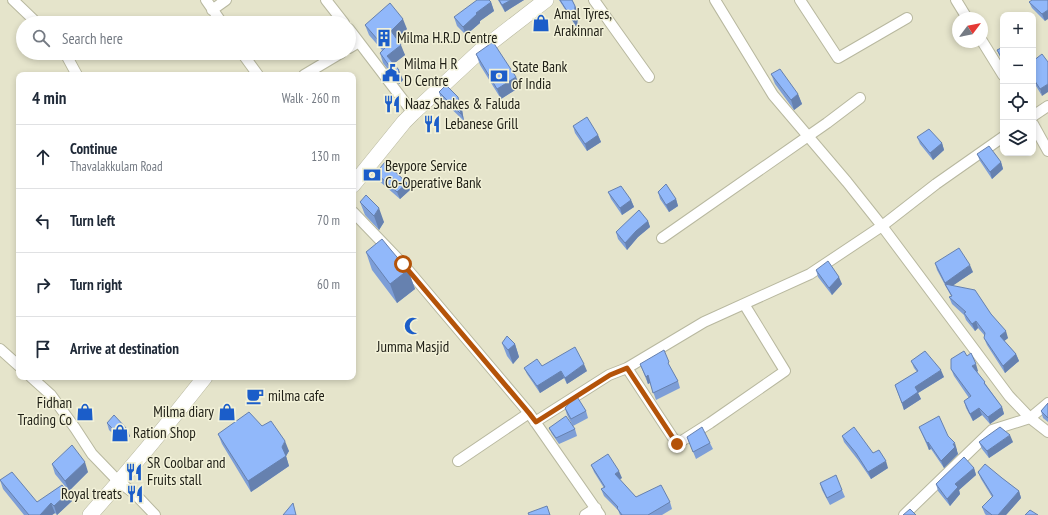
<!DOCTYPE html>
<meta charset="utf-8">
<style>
:root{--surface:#fff;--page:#f2f2f3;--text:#1f2937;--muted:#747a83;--line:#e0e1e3}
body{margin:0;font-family:"PT Sans Narrow",sans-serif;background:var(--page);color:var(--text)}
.controls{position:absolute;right:12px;top:12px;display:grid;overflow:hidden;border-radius:8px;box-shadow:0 2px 6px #0003}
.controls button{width:36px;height:36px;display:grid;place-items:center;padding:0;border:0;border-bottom:1px solid var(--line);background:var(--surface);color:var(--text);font:20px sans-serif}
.compass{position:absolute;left:952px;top:12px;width:36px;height:36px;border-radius:50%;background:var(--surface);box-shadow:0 2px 6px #0003;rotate:58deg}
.stop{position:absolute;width:12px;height:12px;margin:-9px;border:3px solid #b45309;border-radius:50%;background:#fff}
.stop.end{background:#b45309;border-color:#fff;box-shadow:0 1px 4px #0008}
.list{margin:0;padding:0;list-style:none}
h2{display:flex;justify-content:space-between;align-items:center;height:52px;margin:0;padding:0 16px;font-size:17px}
h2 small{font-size:13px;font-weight:400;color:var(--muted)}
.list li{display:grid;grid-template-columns:26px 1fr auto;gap:12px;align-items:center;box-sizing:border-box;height:64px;padding:0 16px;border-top:1px solid var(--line)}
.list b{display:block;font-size:15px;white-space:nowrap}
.list p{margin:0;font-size:13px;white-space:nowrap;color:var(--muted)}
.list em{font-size:13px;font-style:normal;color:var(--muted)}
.icon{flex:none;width:22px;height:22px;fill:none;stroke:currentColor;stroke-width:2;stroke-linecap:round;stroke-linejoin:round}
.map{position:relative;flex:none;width:1048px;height:515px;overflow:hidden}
.search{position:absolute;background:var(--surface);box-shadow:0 2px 6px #0003;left:16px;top:16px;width:340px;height:44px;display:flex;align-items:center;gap:10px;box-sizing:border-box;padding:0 14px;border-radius:22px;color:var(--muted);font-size:15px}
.panel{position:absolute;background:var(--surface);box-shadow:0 2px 6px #0003;left:16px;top:72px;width:340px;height:308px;border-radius:8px}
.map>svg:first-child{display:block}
</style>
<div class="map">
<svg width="1048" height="515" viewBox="0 0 1048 515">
<rect width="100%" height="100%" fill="#e5e4cb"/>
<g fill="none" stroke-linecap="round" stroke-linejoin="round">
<g stroke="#b8b89f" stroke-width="12">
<path id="minor" d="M13,0L37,23
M206,0L222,23
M326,0L344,23
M594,0L649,77
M715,0L773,95L847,182L882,226L1009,396L1030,418L1048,432
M800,0L838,58L907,18
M956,0L967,18
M212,10L226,0
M349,29L413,113
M982,41L1003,75
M349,48L359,42
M65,53L77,75
M242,53L258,75
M304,75L341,53
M1033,116L1048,106
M1033,124L1048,151
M353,212L403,264L529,413L600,515
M662,238L827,123L860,98
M0,349L19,366
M627,368L677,444L710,423L785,371L744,304
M31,377L51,395L75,428L92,454L119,482L135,494L155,515
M535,422L609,375L627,368L704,322L810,274L882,226L936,184L1003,137
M458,461L529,413
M585,515L596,508
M904,515L992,430L1030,418L1048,403"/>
</g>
<g stroke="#b8b89f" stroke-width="16">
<path id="secondary" d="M353,185L404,122L413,113L480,51L546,0
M90,515C130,470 168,424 205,377"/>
</g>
<use href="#minor" stroke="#fff" stroke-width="10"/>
<use href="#secondary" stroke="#fff" stroke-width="15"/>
</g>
<path fill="#7d9ed7" d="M498,0H524L505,12Z
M559,0H572L578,12L577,28Z
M1048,0L1045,21L1032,8L1029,2Z
M491,2L494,11L480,21V23L466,35L457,26L454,17Z
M365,25L407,29L396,39L405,55L393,64L403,80L399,84L383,63L380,53L382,50L369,35Z
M1003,47V62L1000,57L997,50Z
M476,54L516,77L520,87L501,99L480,65Z
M1033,61L1042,96L1033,81Z
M771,74L798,94L802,104L794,110L775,84Z
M439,92L461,104L464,121L441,99Z
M573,126L598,135L601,142L587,151L575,133Z
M917,137L942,143L944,150L933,160L920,144Z
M977,154L1001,162L1003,169L992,179L980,161Z
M376,173L407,183L410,190L400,199L378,180Z
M608,192L631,200L634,207L622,215L611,199Z
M658,192L676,199L678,206L669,212L660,199Z
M360,202L384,222L379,230L365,215Z
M648,221L650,227L638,237L627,250L618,239L616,232Z
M366,252L408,270L415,289L397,303L372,270Z
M935,263L973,272L953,285L991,314L1008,338L1004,341L1016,354L1019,361L1005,373L987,345L984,338L985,336L978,328L975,331L966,320L964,315L952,304L949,297L951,296L937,270Z
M816,270L842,284L832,295L818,277Z
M502,343L515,344L519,357L513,364L507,356Z
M967,356L978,371L977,372L1002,407L1004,414L990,424L982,415L973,421L966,408L964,401L969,398L954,376L951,369Z
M911,361L944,377L918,393L921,399L904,410L895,385L917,372L914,368Z
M640,364L671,369L678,381L680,388L656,400L650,383L648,384Z
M542,366L587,371L567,384L564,378L540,393L527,374L524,368Z
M1048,403V422L1043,418L1041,411Z
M565,408L586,411L588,418L573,426L567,415Z
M107,423L130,436L123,443L109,430Z
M262,426L289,451L286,456L289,466L251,492L222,444L218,434Z
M919,427L948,436L957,450V451L958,454L944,468L931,449L929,450Z
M549,428L575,429L577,436L559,444L552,434Z
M842,436L888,468L871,479L858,460L844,442Z
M687,437L710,443L713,449L696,459Z
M979,442H1013L989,458L982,449Z
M52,464L88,472L69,491L55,474Z
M591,465L622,478L619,479L636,497L670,502L672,509L662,515H620L618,510L604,496L601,489L604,488L594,472Z
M974,468L976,475L959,490L960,494L950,506L938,491L936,484Z
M978,472L1003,479L1019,491L1021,498L1006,515H986L985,514L982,507L992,497L981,479Z
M0,480L37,502L72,501L57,515L55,513L52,515H24L3,489Z
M820,483L842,490L845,497L830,505L822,490Z"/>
<path fill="#6681af" d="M511,0H524L505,12L502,5Z
M491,2L494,11L480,21V23L466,35L463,27L476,13Z
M575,6L578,12L577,28L574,22Z
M1048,10V19L1045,21L1042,14Z
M403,19L407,29L394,40L391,31Z
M401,45L405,55L391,66L387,56Z
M399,70L403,80L399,84L395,74Z
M516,77L520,87L501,99L497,89Z
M1048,84V92L1042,96L1040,89Z
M798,94L802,104L794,110L791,100Z
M458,97L461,104L464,121L461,114Z
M598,135L601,142L587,151L585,144Z
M942,143L944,150L933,160L930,153Z
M1001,162L1003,169L992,179L990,172Z
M407,183L410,190L400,199L397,192Z
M676,199L678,206L669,212L666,205Z
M631,200L634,207L622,215L620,208Z
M379,208L384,222L379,230L374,216Z
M648,221L650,227L638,237L627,250L625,243L636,231Z
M970,265L973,272L948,289L945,284L947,290L945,283Z
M408,270L415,289L397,303L390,284Z
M839,277L842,284L832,295L829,288Z
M976,321L978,328L975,331L972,324Z
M1006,331L1008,338L1002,343L1000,336Z
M515,344L519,357L513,364L508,350Z
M1016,354L1019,361L1005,373L1003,366Z
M584,364L587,371L567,384L565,378Z
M976,364L978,371L975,373L972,366Z
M941,370L944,377L918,393L921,399L904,410L902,403L915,387Z
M561,371L564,378L540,393L537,386Z
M648,375L651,382L648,384L646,377Z
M1002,407L1004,414L990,424L988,417Z
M979,408L982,415L973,421L970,414Z
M127,429L130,436L123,443L120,436Z
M1010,435L1013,442L989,458L987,451Z
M285,441L289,451L286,456L289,466L251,492L248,481L282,447Z
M928,442L931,449L929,450L927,443Z
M955,443L957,450V451L958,454L944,468L941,461Z
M886,461L888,468L871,479L868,472Z
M85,462L88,472L69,491L65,481Z
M974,468L976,475L959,490L960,494L950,506L947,499L955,484Z
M619,471L622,478L617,481L615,474Z
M1019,491L1021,498L1006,515H998Z
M69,492L72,501L57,515L54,506Z
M51,503L55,513L52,515H40Z"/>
<path fill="#91b8fa" stroke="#6681af" d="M477,0H489L491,2L476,13L477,14L463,27L454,17Z
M499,0H511L502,5Z
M560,0H572L575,6L574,22Z
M1032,0H1048V10L1042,14L1029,2Z
M390,3L403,19L391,31L401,45L387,56L399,70L395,74L380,53L385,48L365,25Z
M493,42L516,77L497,89L476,54Z
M1003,47V60L997,50Z
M1042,54L1048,62V84L1040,89L1033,78V61Z
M780,69L798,94L791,100L771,74Z
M446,85L458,97L461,114L439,92Z
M587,117L598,135L585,144L573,126Z
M929,129L942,143L930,153L917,137Z
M989,146L1001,162L990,172L977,154Z
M385,162L407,183L397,192L376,173Z
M666,184L676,199L666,205L658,192Z
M621,186L631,200L620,208L608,192Z
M366,195L379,208L374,216L360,202Z
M639,210L648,221L636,231L625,243L616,232Z
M382,239L391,250L408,270L390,284L366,252Z
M959,248L970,265L945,283L935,263Z
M828,261L839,277L829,288L816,270Z
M945,284L975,290L991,314L1006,331L1000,336L1016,354L1003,366L984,338L985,333L976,321L972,324L964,313L966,312L949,297L952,296Z
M507,336L515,344L508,350L502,343Z
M575,347L584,364L565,378L561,371L537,386L524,368L537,359L542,366Z
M664,350L669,362L668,363L678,381L653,393L648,375L646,377L640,364Z
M925,351L941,370L915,387L918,392L902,403L895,385L918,371L911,361Z
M964,351L967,356L971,353L976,364L972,366L985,382L984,383L1002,407L988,417L979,408L970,414L964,401L971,396L951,369V359Z
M576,395L586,411L571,419L565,408Z
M1048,403V418L1041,411Z
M249,412L262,426L271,421L285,441L282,447L286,456L248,481L218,434Z
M114,415L127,429L120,436L107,423Z
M566,416L575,429L556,438L549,428Z
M939,416L948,436L955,443L953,444L955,447L941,461L928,442L927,443L919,427Z
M702,427L710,443L693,452L687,437Z
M854,427L873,453L879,450L886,461L868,472L856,453L842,436Z
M1000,427L1010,435L987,451L979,442Z
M72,445L85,462L65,481L52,464Z
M608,454L619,471L615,474L636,497L661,485L670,502L648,515H622L617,508L618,507L601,489L605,487L591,465Z
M964,457L974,468L955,484L958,487L947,499L936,484Z
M985,464L1002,478L1019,491L998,515H992L982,507L993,496L978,472Z
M12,472L37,502L62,485L69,492L54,506L51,503L40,515H29L0,480Z
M836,475L842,490L827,498L820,483Z
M293,503L296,515H283Z
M547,506L550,515H529L528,513Z
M910,509L916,515H903Z
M1030,510L1038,515H1025Z"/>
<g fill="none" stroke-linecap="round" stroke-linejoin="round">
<path stroke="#b45309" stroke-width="5" d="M403,264L529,413L536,422L610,375L627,368L677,444"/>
</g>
<defs>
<g id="shop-bare" transform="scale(1.38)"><path d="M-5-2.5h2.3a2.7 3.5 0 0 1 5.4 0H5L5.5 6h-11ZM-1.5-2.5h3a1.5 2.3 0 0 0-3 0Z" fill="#1b5dc9" stroke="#f2f1d8" stroke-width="2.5" paint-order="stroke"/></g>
<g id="building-bare" transform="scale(1.38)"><path d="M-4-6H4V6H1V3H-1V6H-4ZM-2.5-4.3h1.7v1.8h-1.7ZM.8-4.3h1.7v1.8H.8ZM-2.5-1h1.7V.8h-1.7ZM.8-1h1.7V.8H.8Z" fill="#1b5dc9" stroke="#f2f1d8" stroke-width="2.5" paint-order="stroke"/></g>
<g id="civic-bare" transform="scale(1.38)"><path d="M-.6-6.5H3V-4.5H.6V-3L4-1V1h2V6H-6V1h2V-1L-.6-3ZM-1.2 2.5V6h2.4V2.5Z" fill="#1b5dc9" stroke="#f2f1d8" stroke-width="2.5" paint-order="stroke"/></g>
<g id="bank-bare" transform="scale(1.38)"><path d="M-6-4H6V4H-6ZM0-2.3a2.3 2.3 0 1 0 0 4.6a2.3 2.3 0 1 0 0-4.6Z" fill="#1b5dc9" stroke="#f2f1d8" stroke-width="2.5" paint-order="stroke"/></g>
<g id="restaurant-bare" transform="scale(1.38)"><path d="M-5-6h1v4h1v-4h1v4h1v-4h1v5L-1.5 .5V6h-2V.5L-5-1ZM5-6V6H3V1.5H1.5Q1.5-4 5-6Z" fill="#1b5dc9" stroke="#f2f1d8" stroke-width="2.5" paint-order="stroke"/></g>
<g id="mosque-bare" transform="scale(1.38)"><path d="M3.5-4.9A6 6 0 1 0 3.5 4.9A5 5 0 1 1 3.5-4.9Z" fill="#1b5dc9" stroke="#f2f1d8" stroke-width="2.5" paint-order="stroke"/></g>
<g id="cafe-bare" transform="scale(1.38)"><path d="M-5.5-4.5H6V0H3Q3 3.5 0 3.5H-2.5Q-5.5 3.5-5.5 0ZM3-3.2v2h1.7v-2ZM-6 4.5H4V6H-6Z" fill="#1b5dc9" stroke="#f2f1d8" stroke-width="2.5" paint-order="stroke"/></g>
</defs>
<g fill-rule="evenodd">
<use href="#shop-bare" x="541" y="23"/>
<use href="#building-bare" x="384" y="38"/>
<use href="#civic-bare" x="391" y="73"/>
<use href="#bank-bare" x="499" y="76"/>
<use href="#restaurant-bare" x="392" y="104"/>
<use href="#restaurant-bare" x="432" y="124"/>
<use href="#bank-bare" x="372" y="175"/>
<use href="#mosque-bare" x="413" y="326"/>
<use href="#cafe-bare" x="255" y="396"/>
<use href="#shop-bare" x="85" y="412"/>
<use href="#shop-bare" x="227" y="412"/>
<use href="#shop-bare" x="120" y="433"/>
<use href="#restaurant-bare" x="134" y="472"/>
<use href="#restaurant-bare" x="135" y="494"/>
</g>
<g text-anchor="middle" stroke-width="3" stroke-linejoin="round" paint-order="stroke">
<g font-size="15" fill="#1e1e15" stroke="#f2f1d8" text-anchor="start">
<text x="554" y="19">Amal Tyres,<tspan x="554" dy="17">Arakinnar</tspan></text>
<text x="397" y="43">Milma H.R.D Centre</text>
<text x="404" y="69">Milma H R<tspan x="404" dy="17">D Centre</tspan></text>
<text x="512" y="72">State Bank<tspan x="512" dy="17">of India</tspan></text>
<text x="405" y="109">Naaz Shakes &amp; Faluda</text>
<text x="445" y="129">Lebanese Grill</text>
<text x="385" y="171">Beypore Service<tspan x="385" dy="17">Co-Operative Bank</tspan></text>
<text x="413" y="352" text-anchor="middle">Jumma Masjid</text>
<text x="268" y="401">milma cafe</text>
<text x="72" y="408" text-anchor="end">Fidhan<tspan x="72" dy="17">Trading Co</tspan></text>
<text x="214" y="417" text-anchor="end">Milma diary</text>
<text x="133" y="438">Ration Shop</text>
<text x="147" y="468">SR Coolbar and<tspan x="147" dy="17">Fruits stall</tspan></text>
<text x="122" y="499" text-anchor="end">Royal treats</text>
</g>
</g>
</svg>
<div class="controls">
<button>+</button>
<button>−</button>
<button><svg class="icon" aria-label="locate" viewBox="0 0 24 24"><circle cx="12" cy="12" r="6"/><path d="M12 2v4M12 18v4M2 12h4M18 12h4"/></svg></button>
<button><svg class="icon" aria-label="layers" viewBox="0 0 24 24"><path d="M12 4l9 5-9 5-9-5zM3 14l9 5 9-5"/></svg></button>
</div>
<svg class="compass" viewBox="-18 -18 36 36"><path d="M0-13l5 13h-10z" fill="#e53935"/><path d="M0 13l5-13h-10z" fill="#747a83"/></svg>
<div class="stop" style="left:403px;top:264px"></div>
<div class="stop end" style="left:677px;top:444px"></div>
<div class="search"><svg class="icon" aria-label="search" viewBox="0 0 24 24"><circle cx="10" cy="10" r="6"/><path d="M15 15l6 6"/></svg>Search here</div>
<section class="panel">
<h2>4 min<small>Walk · 260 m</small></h2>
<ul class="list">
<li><svg class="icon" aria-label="ahead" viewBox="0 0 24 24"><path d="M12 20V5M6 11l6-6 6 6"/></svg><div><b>Continue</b><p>Thavalakkulam Road</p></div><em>130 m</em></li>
<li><svg class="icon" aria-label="left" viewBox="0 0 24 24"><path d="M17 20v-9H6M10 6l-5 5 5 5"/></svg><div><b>Turn left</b></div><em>70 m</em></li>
<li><svg class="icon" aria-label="right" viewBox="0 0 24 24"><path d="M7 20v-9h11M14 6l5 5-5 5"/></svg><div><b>Turn right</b></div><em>60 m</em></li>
<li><svg class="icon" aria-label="arrive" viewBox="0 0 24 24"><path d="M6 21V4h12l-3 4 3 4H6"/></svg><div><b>Arrive at destination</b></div></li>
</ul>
</section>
</div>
